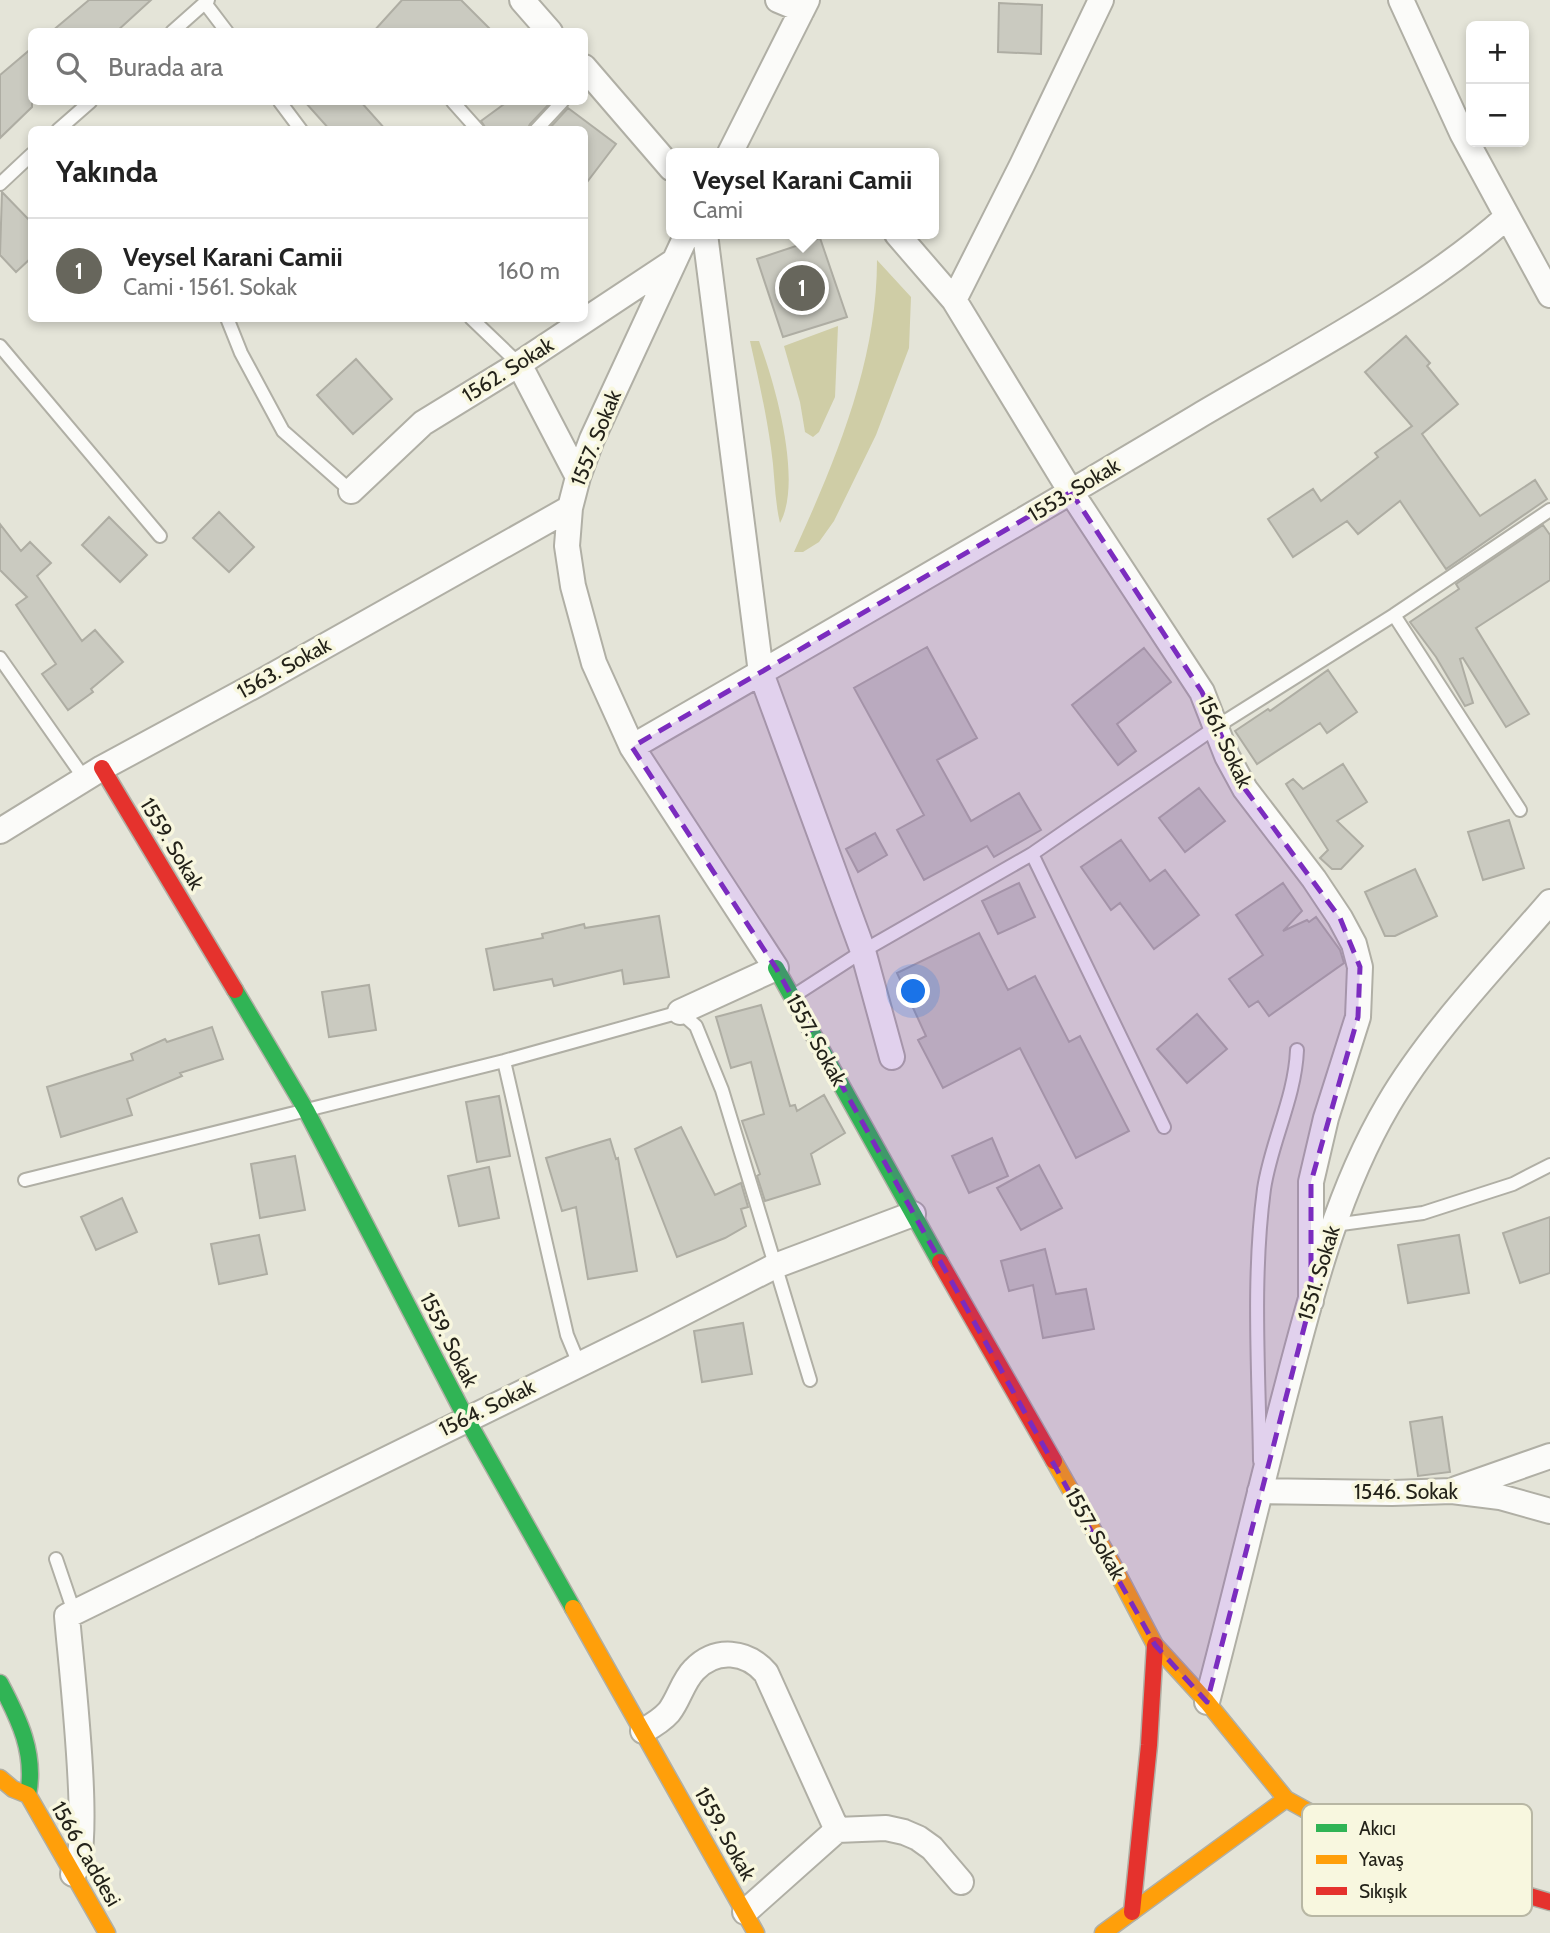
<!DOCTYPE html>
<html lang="tr">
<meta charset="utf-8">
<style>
:root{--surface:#fff;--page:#f2f2f2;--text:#222;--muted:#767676;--line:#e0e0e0;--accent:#67665c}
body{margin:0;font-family:Cabin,sans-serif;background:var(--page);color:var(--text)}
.controls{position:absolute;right:21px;top:21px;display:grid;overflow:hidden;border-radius:10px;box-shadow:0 4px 10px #0003}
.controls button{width:63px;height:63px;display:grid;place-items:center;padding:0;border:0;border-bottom:2px solid var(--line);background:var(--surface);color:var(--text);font:35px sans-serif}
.you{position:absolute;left:914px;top:992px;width:24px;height:24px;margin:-18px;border:5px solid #fff;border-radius:50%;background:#1a73e8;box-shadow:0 0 0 10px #1a73e833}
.badge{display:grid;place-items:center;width:46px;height:46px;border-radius:50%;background:var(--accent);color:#fff;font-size:23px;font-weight:700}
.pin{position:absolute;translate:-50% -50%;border:4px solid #fff;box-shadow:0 2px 7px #0006}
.popup{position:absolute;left:666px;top:148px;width:273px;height:91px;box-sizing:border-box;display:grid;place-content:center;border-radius:10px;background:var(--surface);filter:drop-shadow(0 2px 5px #0005);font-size:23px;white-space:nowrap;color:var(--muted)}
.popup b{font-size:26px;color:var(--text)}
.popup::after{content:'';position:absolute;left:50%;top:100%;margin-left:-14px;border:14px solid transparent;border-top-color:var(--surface)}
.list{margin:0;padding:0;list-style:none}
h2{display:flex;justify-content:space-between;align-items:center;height:91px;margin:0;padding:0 28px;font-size:30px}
h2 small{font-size:23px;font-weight:400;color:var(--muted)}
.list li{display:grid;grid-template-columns:46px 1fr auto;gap:21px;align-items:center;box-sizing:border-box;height:105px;padding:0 28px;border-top:2px solid var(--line)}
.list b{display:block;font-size:26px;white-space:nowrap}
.list p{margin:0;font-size:23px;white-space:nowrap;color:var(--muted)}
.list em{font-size:23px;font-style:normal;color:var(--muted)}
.icon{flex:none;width:38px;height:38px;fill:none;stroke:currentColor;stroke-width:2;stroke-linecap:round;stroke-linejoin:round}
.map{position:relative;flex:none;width:1550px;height:1933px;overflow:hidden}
.search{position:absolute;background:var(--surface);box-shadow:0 4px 10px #0003;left:28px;top:28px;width:560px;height:77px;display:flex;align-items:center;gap:18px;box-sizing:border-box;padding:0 24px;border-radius:10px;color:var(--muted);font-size:26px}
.panel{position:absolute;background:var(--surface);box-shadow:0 4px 10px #0003;left:28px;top:126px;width:560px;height:196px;border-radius:10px}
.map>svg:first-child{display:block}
</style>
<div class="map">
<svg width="1550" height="1933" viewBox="0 0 1550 1933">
<rect width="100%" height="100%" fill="#e4e4d8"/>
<path fill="#cfcda6" d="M877,260L911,297L909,348L876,435L834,521L819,542L803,552H794C836,459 877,363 877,260Z
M838,326L835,397L819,432L813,437L805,432L800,402L784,346Z
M750,341H759C775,384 803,481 780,523C774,498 775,473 771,448C766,412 758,377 750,341Z"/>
<path fill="#cacac0" stroke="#aeada3" stroke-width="2" d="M89,0H151L116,32H51Z
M402,0H461L493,32H373Z
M999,3L1042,5L1041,54L998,52Z
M32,48V107L0,138V75Z
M305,102H361L386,130H330Z
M507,102H551L530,124L527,130H487L481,121Z
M568,108L616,144L584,186V130H548Z
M2,192L32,223V257L16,272L0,255Z
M820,238L847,317L783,337L757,259Z
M1406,336L1430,363L1427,366L1458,404L1422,434L1480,516L1535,480L1547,499L1446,569L1400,501L1358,534L1347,521L1293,557L1268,519L1313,489L1321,501L1378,457L1375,453L1412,426L1365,372Z
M356,359L392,399L353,434L317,395Z
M219,512L254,547L229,572L193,538Z
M109,517L147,555L120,582L82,545Z
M0,524L21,551L30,542L51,563L37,576L82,641L95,630L123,662L91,689L93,692L68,710L42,674L56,664L16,605L27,597L0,570Z
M1543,525L1550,535V580L1476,628L1529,714L1506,727L1463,658L1460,659L1473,703L1465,706L1436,657L1410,622L1459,589L1456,584Z
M927,647L977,738L937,760L971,821L1019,793L1041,830L994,857L987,846L924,880L897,830L924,815L854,688Z
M1144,648L1171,682L1117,724L1136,751L1118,765L1072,705Z
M1328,670L1357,712L1327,733L1320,723L1257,764L1235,731L1268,709L1270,711Z
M1343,764L1367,802L1337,821L1363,846L1341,869H1332L1320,858L1328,850L1286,784L1293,779L1303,789Z
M1199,788L1225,821L1185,852L1159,818Z
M1509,820L1524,868L1483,880L1468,832Z
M875,833L887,855L858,872L846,849Z
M1121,840L1150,881L1165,870L1199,915L1154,949L1120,903L1111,910L1081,867Z
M1415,869L1437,916L1395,936H1385L1365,892Z
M1019,883L1035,917L998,934L982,901Z
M1283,883L1302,911L1283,931L1307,920L1309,922L1316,917L1340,950L1344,963L1269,1016L1258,1001L1249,1007L1229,979L1263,955L1236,915Z
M659,916L669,977L624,984L622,970L554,986L552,979L494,990L486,949L543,938L542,934L584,924L585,928Z
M979,933L1008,990L1035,976L1069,1042L1080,1036L1129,1131L1076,1158L1020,1048L943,1088L918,1040L926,1036L897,973Z
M369,985L376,1030L329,1037L322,992Z
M761,1005L790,1106L795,1105L797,1111L824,1095L845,1133L811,1154L820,1184L765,1201L757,1176L760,1174L742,1121L764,1114L751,1062L731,1068L716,1017Z
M1197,1014L1227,1049L1187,1083L1157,1049Z
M212,1027L223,1059L180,1073L182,1076L127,1099L132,1115L61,1137L47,1087L133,1060L131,1054L165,1039L167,1042Z
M499,1096L510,1156L477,1162L466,1102Z
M681,1127L715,1195L741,1183L748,1207L741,1209L746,1226L725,1238L677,1257L635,1149Z
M992,1138L1008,1176L969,1193L952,1156Z
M610,1139L616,1159L618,1158L637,1271L588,1279L576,1207L562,1211L546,1158Z
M295,1156L305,1210L260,1218L251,1164Z
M1039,1165L1062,1208L1021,1230L997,1188Z
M489,1167L499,1218L459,1226L448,1176Z
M122,1198L137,1232L96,1250L81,1217Z
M1550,1217V1273L1520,1283L1503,1233Z
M259,1235L267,1274L219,1284L211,1244Z
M1459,1235L1469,1293L1408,1303L1398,1245Z
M1045,1249L1056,1294L1086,1289L1094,1329L1043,1338L1033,1285L1009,1291L1001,1261Z
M743,1323L752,1374L702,1382L694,1331Z
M1442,1417L1450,1472L1418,1476L1410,1422Z"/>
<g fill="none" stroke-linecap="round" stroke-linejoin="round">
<g stroke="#b0afa5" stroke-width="16">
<path id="lane" d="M205,3L227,32
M172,32L208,0
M280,102L301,130
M453,102L478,130
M58,130L90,102
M536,130L562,102
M0,184L32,154
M227,318L241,353L283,431L351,491
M471,318L519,364
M0,346L160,536
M1394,615L1520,810
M0,658L84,778
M1032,854L1164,1127
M795,995L863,951L1032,854L1216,727L1394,615L1550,510
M504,1061L567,1335L579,1364
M25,1180L504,1061L680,1012L696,1026L722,1090L810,1380
M1334,1225L1423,1213L1513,1184L1550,1165
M1260,1461C1259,1372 1252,1279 1264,1189C1271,1142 1295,1098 1297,1050
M56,1559L74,1612"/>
</g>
<g stroke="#b0afa5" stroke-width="28">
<path id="street" d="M522,0L550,32
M778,0L802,10
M1401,0L1462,133L1550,295
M584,67L671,168
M730,153L807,0
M705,234L761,673L863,951L892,1057
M897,234L954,300L1071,492L1202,692L1227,756L1245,789L1314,879L1340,918L1354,944L1360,967L1358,1017L1326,1118L1311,1182V1301
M954,300L1022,165L1101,0
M519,364L578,477
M351,491L423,423L519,364L673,262
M632,747C821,638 1010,529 1197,417C1300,356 1417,296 1507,217
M0,831L102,768L261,682L570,508
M680,1012L776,968L632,747L594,663L573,586L567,546L570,508L578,477L592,439L687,234
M1456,1489L1550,1456
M1260,1491L1392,1493L1452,1491L1500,1497L1550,1511
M1207,1702C1235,1596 1260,1489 1288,1383C1313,1288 1338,1190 1388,1105C1430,1033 1496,965 1550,902
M643,1731C652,1726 662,1720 669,1712C679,1699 683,1681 694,1670C716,1647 747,1651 766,1673L837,1830
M73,1874C94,1851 70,1657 67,1616L654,1328L775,1266L913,1214
M745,1912L837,1830L886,1828L904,1832L918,1838L932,1848L961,1882"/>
</g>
<g stroke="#b0afa5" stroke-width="19">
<path id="fast" d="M776,968L940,1262
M235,990L306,1110L466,1418L573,1608
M0,1683C19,1719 36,1753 28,1795"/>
</g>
<g stroke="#b0afa5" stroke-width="19">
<path id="slow" d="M1054,1461L1113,1565L1155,1645L1207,1702L1286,1799L1342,1830
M573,1608L756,1933
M0,1778L13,1789L28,1795L107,1933
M1103,1933L1286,1799"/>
</g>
<g stroke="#b0afa5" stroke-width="19">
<path id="jam" d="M102,768L235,990
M940,1262L1054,1461
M1342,1830L1407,1860L1550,1902
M1132,1912L1149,1745L1155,1645"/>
</g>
<use href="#lane" stroke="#fbfbf9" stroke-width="12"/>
<use href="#street" stroke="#fbfbf9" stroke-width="24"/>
<use href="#fast" stroke="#30b455" stroke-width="16"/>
<use href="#slow" stroke="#ff9f0a" stroke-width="16"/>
<use href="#jam" stroke="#e5322d" stroke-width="16"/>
</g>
<path fill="#7b2cbf" fill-opacity="0.2" stroke="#7b2cbf" stroke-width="5" stroke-dasharray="14 9" stroke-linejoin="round" d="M1071,492L1202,692L1245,789L1340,918L1360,967L1358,1017L1311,1182V1301L1207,1702L1155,1645L776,968L632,747Z"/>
<g text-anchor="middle" stroke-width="7" stroke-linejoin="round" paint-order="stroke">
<g font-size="21" fill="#232219" stroke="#f8f7df">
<text transform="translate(508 370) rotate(-32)" y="7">1562. Sokak</text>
<text transform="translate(596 438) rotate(-68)" y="7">1557. Sokak</text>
<text transform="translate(1074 490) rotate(-31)" y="7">1553. Sokak</text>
<text transform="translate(284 668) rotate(-29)" y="7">1563. Sokak</text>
<text transform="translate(1225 742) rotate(65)" y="7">1561. Sokak</text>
<text transform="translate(172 844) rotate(59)" y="7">1559. Sokak</text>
<text transform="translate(816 1040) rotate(61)" y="7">1557. Sokak</text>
<text transform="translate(1319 1273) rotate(-73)" y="7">1551. Sokak</text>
<text transform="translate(449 1340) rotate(63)" y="7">1559. Sokak</text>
<text transform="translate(487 1408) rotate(-26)" y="7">1564. Sokak</text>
<text x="1406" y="1499">1546. Sokak</text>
<text transform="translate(1095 1534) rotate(61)" y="7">1557. Sokak</text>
<text transform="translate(725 1834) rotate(61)" y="7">1559. Sokak</text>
<text transform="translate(86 1854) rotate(60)" y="7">1566 Caddesi</text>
</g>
</g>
<rect x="1302" y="1804" width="230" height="112" rx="10" fill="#f8f7df" stroke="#b8b7a4" stroke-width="2"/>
<rect x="1316" y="1824" width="31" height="8" fill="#30b455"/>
<rect x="1316" y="1855" width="31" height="9" fill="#ff9f0a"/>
<rect x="1316" y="1887" width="31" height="8" fill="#e5322d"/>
<g font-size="19" fill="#232219">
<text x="1359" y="1835">Akıcı</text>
<text x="1359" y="1866">Yavaş</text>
<text x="1359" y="1898">Sıkışık</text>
</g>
</svg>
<div class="controls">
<button>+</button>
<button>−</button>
</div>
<div class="you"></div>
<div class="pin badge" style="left:802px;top:288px">1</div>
<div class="popup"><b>Veysel Karani Camii</b>Cami</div>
<div class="search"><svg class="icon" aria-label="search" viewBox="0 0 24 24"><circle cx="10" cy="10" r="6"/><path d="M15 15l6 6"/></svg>Burada ara</div>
<section class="panel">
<h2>Yakında<small></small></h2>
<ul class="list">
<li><span class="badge">1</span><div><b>Veysel Karani Camii</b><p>Cami · 1561. Sokak</p></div><em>160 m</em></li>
</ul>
</section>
</div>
